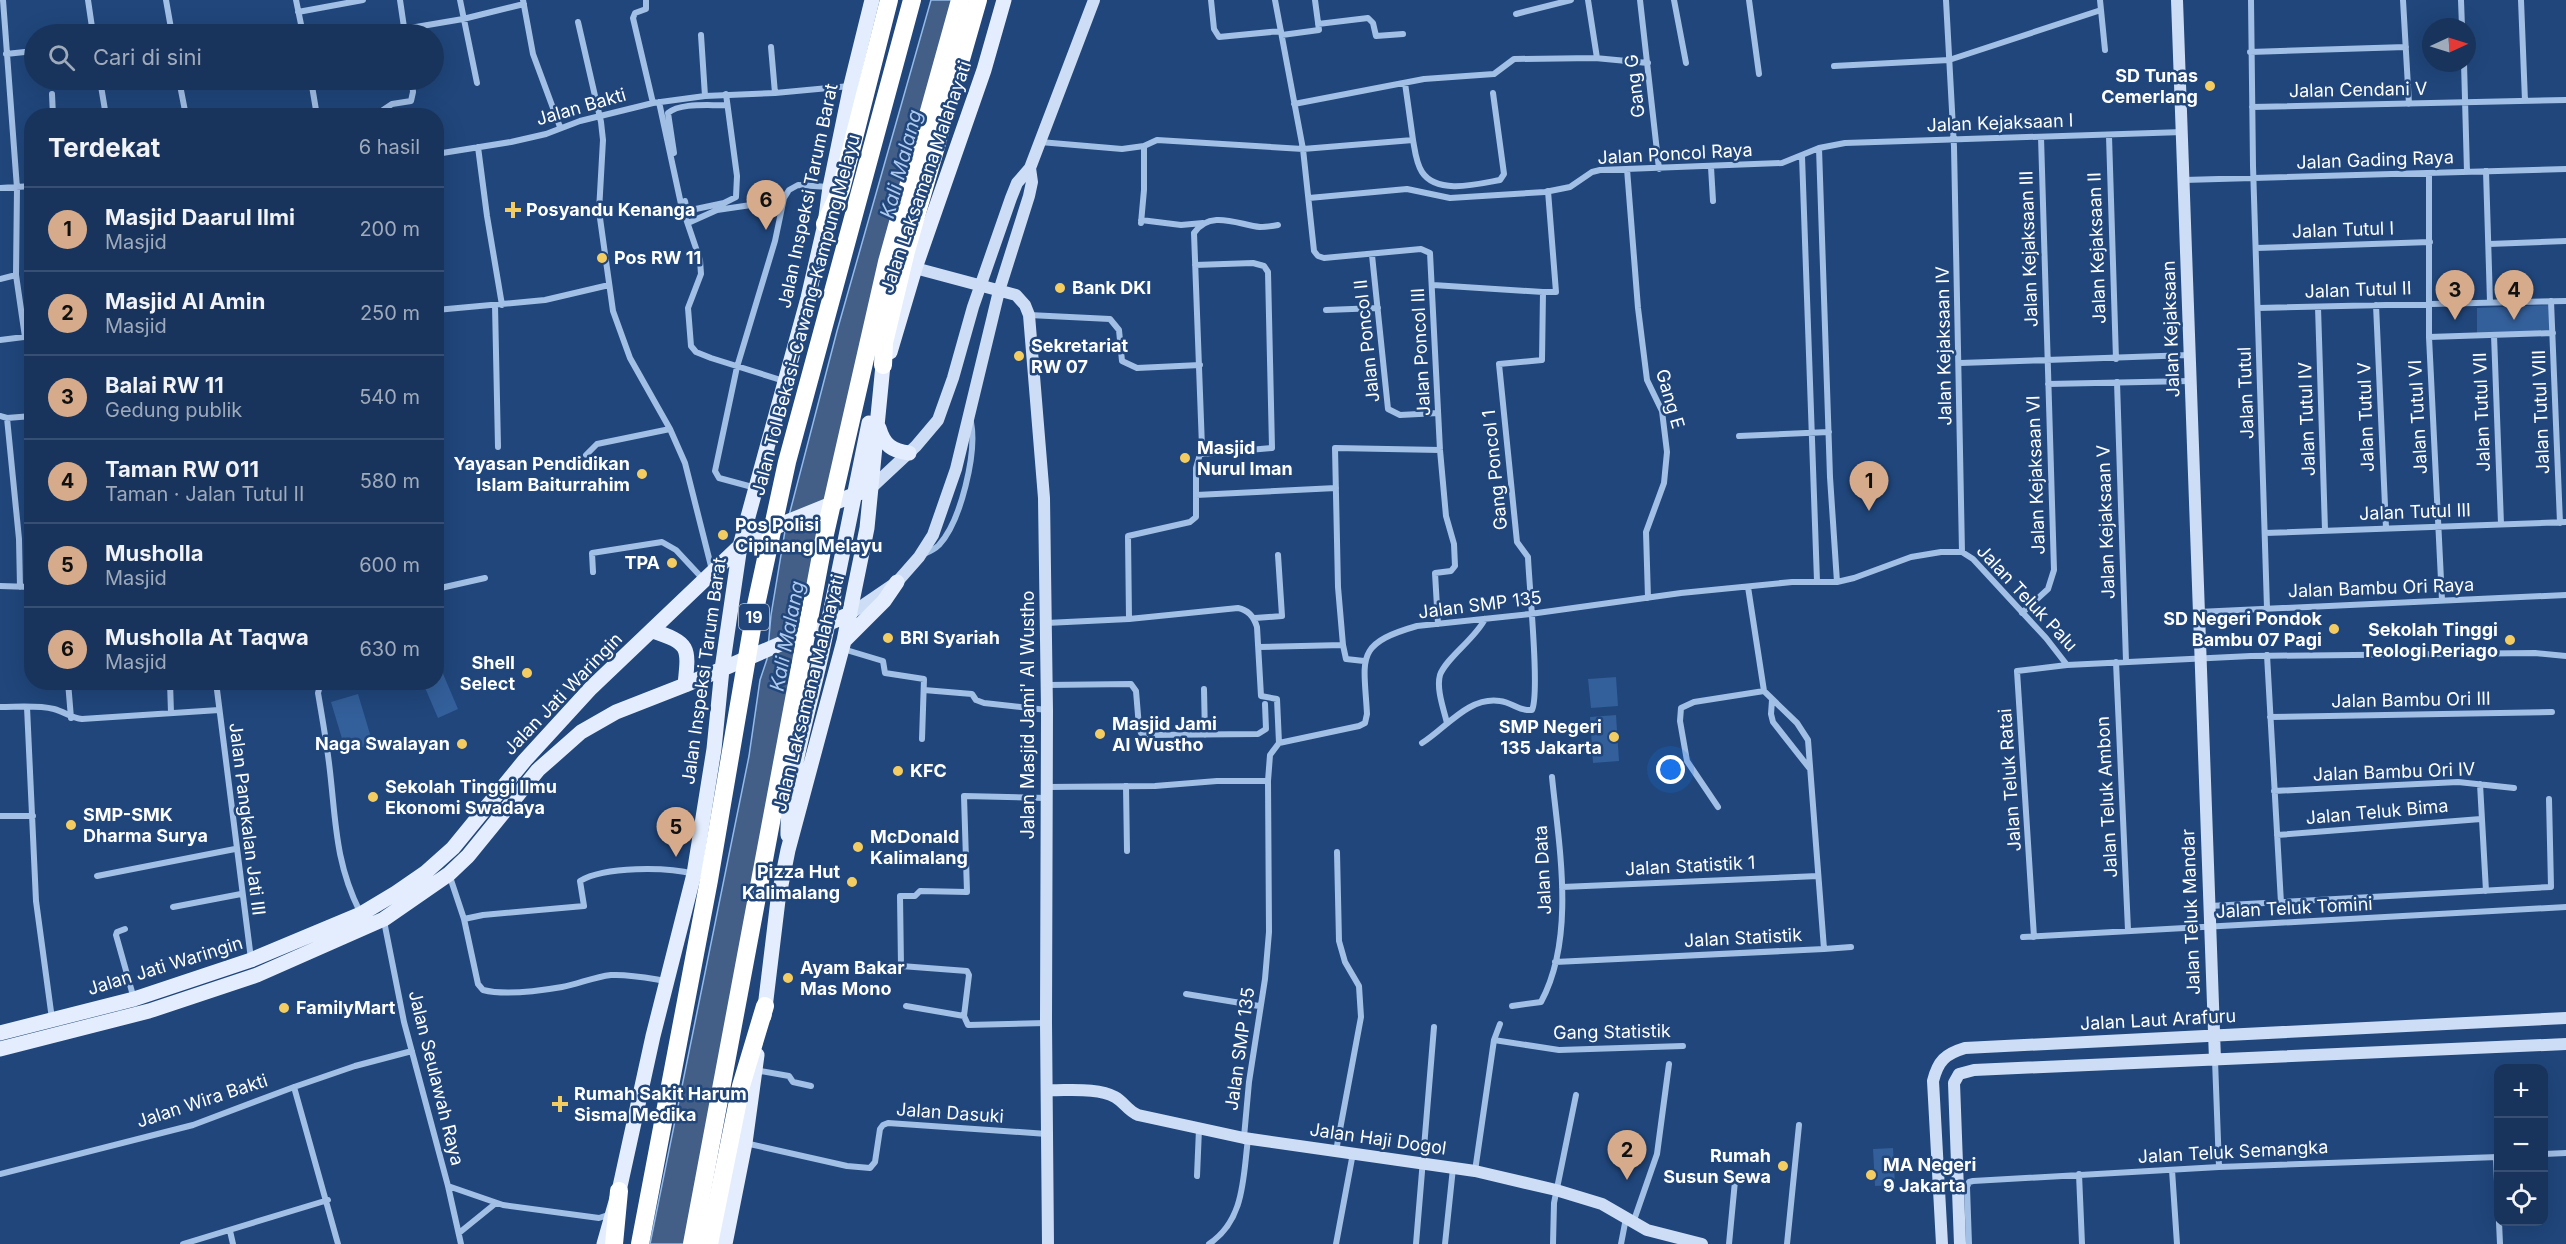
<!DOCTYPE html>
<html lang="id">
<meta charset="utf-8">
<style>
:root{--surface:#18345c;--page:#253f65;--text:#f1f3f6;--muted:#9faabb;--line:#364f72;--accent:#d6ab8b}
body{margin:0;font-family:Inter,sans-serif;background:var(--page);color:var(--text)}
.controls{position:absolute;right:18px;bottom:18px;display:grid;overflow:hidden;border-radius:12px;box-shadow:0 6px 24px #0002}
.controls button{width:54px;height:54px;display:grid;place-items:center;padding:0;border:0;border-bottom:2px solid var(--line);background:var(--surface);color:var(--text);font:30px sans-serif}
.compass{position:absolute;left:2422px;top:18px;width:54px;height:54px;border-radius:50%;background:var(--surface);box-shadow:0 6px 24px #0002;rotate:86deg}
.you{position:absolute;left:1671px;top:770px;width:21px;height:21px;margin:-15px;border:4px solid #fff;border-radius:50%;background:#1a73e8;box-shadow:0 0 0 9px #1a73e833}
.badge{display:grid;place-items:center;width:39px;height:39px;border-radius:50%;background:var(--accent);color:#111;font-size:20px;font-weight:700}
.pin{position:absolute;translate:-50% -50px;filter:drop-shadow(0 2px 3px #0008)}
.pin::after{content:'';position:absolute;top:32px;width:21px;height:18px;background:inherit;clip-path:polygon(0 0,100% 0,50% 100%)}
.list{margin:0;padding:0;list-style:none}
h2{display:flex;justify-content:space-between;align-items:center;height:78px;margin:0;padding:0 24px;font-size:26px}
h2 small{font-size:20px;font-weight:400;color:var(--muted)}
.list li{display:grid;grid-template-columns:39px 1fr auto;gap:18px;align-items:center;box-sizing:border-box;height:84px;padding:0 24px;border-top:2px solid var(--line)}
.list b{display:block;font-size:22px;white-space:nowrap}
.list p{margin:0;font-size:20px;white-space:nowrap;color:var(--muted)}
.list em{font-size:20px;font-style:normal;color:var(--muted)}
.icon{flex:none;width:33px;height:33px;fill:none;stroke:currentColor;stroke-width:2;stroke-linecap:round;stroke-linejoin:round}
.map{position:relative;flex:none;width:2566px;height:1244px;overflow:hidden}
.search{position:absolute;background:var(--surface);box-shadow:0 6px 24px #0002;left:24px;top:24px;width:420px;height:66px;display:flex;align-items:center;gap:15px;box-sizing:border-box;padding:0 21px;border-radius:33px;color:var(--muted);font-size:22px}
.panel{position:absolute;background:var(--surface);box-shadow:0 6px 24px #0002;left:24px;top:108px;width:420px;height:582px;border-radius:24px}
.map>svg:first-child{display:block}
</style>
<div class="map">
<svg width="2566" height="1244" viewBox="0 0 2566 1244">
<rect width="100%" height="100%" fill="#20467b"/>
<path fill="#335f9a" d="M2551,305V332L2477,334V308Z
M441,669L458,709L438,718L423,683L436,682L437,671Z
M1616,677L1618,706L1591,708L1588,679Z
M358,694L373,744L346,752L331,702Z
M1616,715L1619,761L1593,763L1590,717Z
M1893,1148L1895,1185L1875,1186L1873,1149Z"/>
<path fill="#435f87" stroke="#95bae8" stroke-width="1.5" d="M931,0H960L887,262L692,1244H650L749,756L760,680L767,659L771,615L785,531L837,331Z"/>
<g fill="none" stroke-linecap="round" stroke-linejoin="round">
<path stroke="#a2bfe6" stroke-width="6" d="M3,0L17,188L16,275L25,337
M88,0L93,34
M166,0L172,34
M296,0L303,34
M400,0L405,34
M460,0L477,83
M523,0L533,54L560,127
M646,0V9L635,13L633,18L653,103
M1211,0L1214,29L1219,37L1281,31
M1275,0L1303,149L1314,251L1318,256L1324,258L1421,249L1430,253L1440,450L1446,516L1454,544L1455,566L1451,571L1435,573L1438,624
M1588,0L1597,58
M1640,0L1659,169
M1674,0L1686,63
M1749,0L1759,74
M1946,0L1954,147L1962,552
M2251,0L2253,166L2267,608
M2403,0L2409,104
M2461,0L2462,27
M2521,0L2525,101
M2101,10L2105,50
M298,12L363,0
M1516,14L1571,0
M578,22L601,122L603,140L599,211L613,311L630,358L670,429L685,463L712,570
M1318,24L1368,18L1373,23L1376,36L1403,34
M404,29L463,19L524,4
M701,35L705,96
M1282,35L1319,30L1315,0
M771,47L775,93
M2250,52L2406,47
M6,54L34,51
M2464,63L2467,172
M1834,66L1949,60L2101,10L2100,0
M100,80L106,116
M179,80L186,116
M311,80L317,116
M1405,83L1413,140
M52,94L53,116
M659,102L681,204L700,260L701,274L688,308L691,346L696,352L711,358L784,381
M1294,104L1424,79L1494,74L1514,59L1595,58L1648,63
M2252,107L2566,100
M384,116L383,110L392,104L411,101L413,92L412,80
M2109,136L2116,359
M1040,142L1122,149L1144,146L1157,140L1303,149L1413,140C1415,151 1416,163 1422,172C1437,195 1478,184 1500,180L1504,174L1493,93
M478,147L487,216L502,305
M1819,148L1830,477L1837,582
M674,153L668,113C681,102 711,106 727,105
M436,154L511,142L546,134L580,121L653,103L705,96L775,93L850,86
M1802,156L1817,581
M1711,167L1713,201
M1627,169L1638,308L1647,380L1662,411L1667,452L1664,483L1646,532L1648,598
M2486,171L2490,302
M2429,173V337L2442,600
M2184,180L2566,169
M0,188L32,186
M1309,198L1407,189L1450,198L1545,192L1570,187L1592,172L1600,170L1782,163L1819,148L1845,143L2183,132
M685,201L686,206L691,210L724,203L736,197L737,176L726,94
M1141,220L1181,225L1203,223
M688,223L717,210L751,205
M1141,223L1144,190V146
M2489,244L2566,241
M2256,248L2430,242
M1372,255L1388,409L1400,415L1438,413
M1195,265L1253,263L1264,266L1268,272L1272,448L1202,454
M0,279L16,275
M1433,285L1543,292
M2551,301L2560,523
M495,305L498,447
M2376,305L2386,528
M2318,307L2325,530
M2258,308L2566,301
M436,310L545,300L609,285
M1326,310L1378,308
M1029,315L1110,319L1119,330L1122,361L1137,368L1200,365
M2494,335L2501,524
M2429,337L2553,333
M0,340L32,336
M1960,363L2190,355
M2117,382L2126,661
M2048,384L2190,381
M0,416L7,418L32,416
M7,418L19,539L20,587
M1739,436L1829,432
M586,455L597,444L670,429
M756,488L719,478L715,471L737,367L775,241L784,198L789,190L798,185L829,187
M1196,495L1336,488
M2265,533L2566,522
M924,554C929,552 935,549 939,545C961,521 977,453 971,422
M593,572L592,553L662,542L676,550L703,579
M0,586L32,587
M436,589L485,578
M2198,612L2566,595
M2022,613L2048,589L2054,570L2041,137
M1255,618L1282,616L1278,555
M1129,619L1128,536L1190,522L1196,517V468L1202,447L1194,233C1210,209 1239,225 1260,227C1266,227 1272,226 1278,225
M1046,623L1129,619L1238,608C1249,610 1254,617 1257,627L1261,696L1277,699L1279,743
M1259,647L1343,645
M843,649L883,661L885,673L924,679L922,739
M2267,655L2281,903
M1364,661L1346,659L1343,645L1338,587L1335,448L1440,450
M2116,662L2128,930
M68,682L71,718
M170,682L171,713
M216,682L251,959
M321,682L318,693C322,716 326,739 329,763C336,818 334,860 360,912
M1047,685L1131,684L1136,691L1139,727L1141,733L1147,735L1258,734L1266,729L1265,704
M1204,689L1205,735
M924,690L972,694L976,700L984,703L1047,710
M1772,700L1771,714L1773,722L1810,769
M0,707C18,707 37,705 54,709C65,712 71,718 82,719L219,710
M27,707L36,901L52,1019
M2270,717L2552,712
M1447,723C1444,710 1436,689 1440,675C1446,658 1475,639 1485,619
M1422,743C1446,728 1469,696 1500,701C1510,702 1517,709 1527,710H1532C1540,693 1529,584 1528,557L1517,542L1499,364L1542,360L1543,292H1556L1548,191
M2480,784L2486,891
M1126,786L1127,851
M1047,787L1155,786L1217,781H1268
M2274,791L2458,782L2514,788
M1718,807L1687,761L1680,721L1681,708L1694,702L1764,691
M0,816H33
M2277,835L2481,819
M449,874L464,919L478,984L483,990C506,996 539,991 562,987C579,984 593,977 611,975C630,974 648,978 666,981
M97,876L235,849
M1562,887L1818,876
M2210,906L2551,887L2549,799
M173,907L241,894
M464,919L483,915L584,906L580,881C605,866 667,867 694,874
M384,921L404,1022L448,1186L461,1244
M125,929L117,932L116,935L134,999
M2023,937L2566,907
M2034,937L2017,671L2067,665
M1824,949L1851,947
M1555,962L1824,949L1808,740L1797,723L1764,691L1748,587
M1186,994L1259,1006
M906,1006L964,1016
M1512,1006L1541,1002C1576,937 1559,847 1552,777
M1046,1023L968,1025L964,1016L969,975L967,971L901,966L900,896H915L920,891L967,892L964,796L1046,798
M1494,1040L1559,1050L1683,1046
M2215,1060L2219,1167
M755,1070L789,1076L793,1082L811,1086
M294,1087L338,1244
M1244,1137L1249,1082L1265,979L1269,932L1268,781L1270,755L1279,743L1359,726L1365,723L1367,714C1364,658 1354,644 1417,626L1530,614L1681,593L1792,582H1837L1854,578L1911,557L1941,552H1962L1973,559L2046,638L2067,665L2251,656L2535,653L2566,656
M745,1143L847,1166L870,1168L875,1162L880,1129L883,1125L888,1123L1047,1134
M1336,1151L1361,1017L1359,986L1345,962L1339,941L1337,852
M2544,1154L2566,1153
M2496,1157L2498,1206
M2172,1170L2177,1244
M1475,1171L1494,1040L1500,1024
M0,1174L193,1125L294,1087L355,1066L412,1051
M2079,1174L2082,1244
M1197,1176L1199,1129
M448,1186L503,1205L599,1218L611,1214
M2499,1222L2500,1244
M1633,1223L1657,1154L1669,1064
M230,1231L233,1244
M459,1233L496,1203
M183,1244L328,1200
M1209,1244C1245,1220 1243,1177 1248,1139
M1336,1244L1353,1153
M1416,1244L1434,1027
M1445,1244L1453,1168
M1553,1244L1554,1203L1576,1095
M1621,1244L1626,1218
M1729,1244L1735,1181
M1787,1244L1799,1125
M1969,1244L1967,1187L1969,1182L1973,1181L2219,1167L2498,1157"/>
<path stroke="#ccddf5" stroke-width="12" d="M2177,0L2215,1060
M915,268L1016,295L1025,305L1029,315L1044,498L1047,710L1046,1023L1048,1244
M871,488L916,446L938,420L953,378L973,307L1011,198L1017,183L1030,168L1094,0
M850,614L897,582L919,557L933,535L956,469L999,291L1029,196L1032,182L1030,168
M1047,1090C1067,1091 1097,1087 1115,1097C1124,1102 1128,1111 1138,1115L1244,1138L1475,1171L1556,1190L1602,1204L1647,1230L1702,1244
M1942,1244L1933,1081C1938,1061 1945,1054 1965,1048L2566,1018
M1960,1244L1954,1083L1959,1074L1974,1070L2566,1044"/>
<path stroke="#e3edfd" stroke-width="15" d="M890,352L915,268L984,70L1004,0
M879,428C884,445 892,451 909,453
M653,631C690,643 689,647 685,685
M844,641L884,601L897,582
M788,835C787,780 809,710 821,656C838,578 853,501 869,423
M764,1016L778,900L788,850L844,641L867,528L883,365
M0,1033L134,999L251,960L361,914L396,893L425,873L453,848L525,760L591,688L740,546L782,524L871,488
M0,1049L149,1011L257,975L384,919L449,874L468,856L538,770L581,732L616,712L685,685L850,614
M604,1244L619,1191L653,1036L694,874L714,749L722,669L740,546L808,298L825,224L830,187L851,85L872,0
M725,1244L745,1143L757,1055"/>
<path stroke="#fff" stroke-width="18" d="M825,224L841,189L889,0
M883,365L884,343L906,251L978,0
M614,1244L619,1191
M709,1244L741,1086L765,1006"/>
<path stroke="#fff" stroke-width="18" d="M640,1244L709,880L756,605L787,462L912,0
M692,1244L825,534L887,262L960,0"/>
</g>
<g fill="#f4cd62" stroke="#20467b" stroke-width="2">
<circle cx="2210" cy="86" r="6"/>
<path d="M510 201h6v6h6v6h-6v6h-6v-6h-6v-6h6z"/>
<circle cx="602" cy="258" r="6"/>
<circle cx="1060" cy="288" r="6"/>
<circle cx="1019" cy="356" r="6"/>
<circle cx="1185" cy="458" r="6"/>
<circle cx="642" cy="474" r="6"/>
<circle cx="723" cy="535" r="6"/>
<circle cx="672" cy="563" r="6"/>
<circle cx="2334" cy="629" r="6"/>
<circle cx="888" cy="638" r="6"/>
<circle cx="2510" cy="640" r="6"/>
<circle cx="527" cy="673" r="6"/>
<circle cx="1100" cy="734" r="6"/>
<circle cx="1614" cy="737" r="6"/>
<circle cx="462" cy="744" r="6"/>
<circle cx="898" cy="771" r="6"/>
<circle cx="373" cy="797" r="6"/>
<circle cx="71" cy="825" r="6"/>
<circle cx="858" cy="847" r="6"/>
<circle cx="852" cy="882" r="6"/>
<circle cx="788" cy="978" r="6"/>
<circle cx="284" cy="1008" r="6"/>
<path d="M557 1095h6v6h6v6h-6v6h-6v-6h-6v-6h6z"/>
<circle cx="1783" cy="1166" r="6"/>
<circle cx="1871" cy="1175" r="6"/>
</g>
<g text-anchor="middle" stroke-width="5" stroke-linejoin="round" paint-order="stroke">
<rect fill="#20467b" stroke="#bcc8d7" stroke-width="1.5" x="739" y="604" width="30" height="26" rx="4.5"/>
<g font-size="16" font-weight="bold" fill="#fff">
<text x="754" y="623">19</text>
</g>
<g font-size="18" font-weight="bold" fill="#fff" stroke="#20467b" text-anchor="start">
<text x="2198" y="82" text-anchor="end">SD Tunas<tspan x="2198" dy="21">Cemerlang</tspan></text>
<text x="526" y="216">Posyandu Kenanga</text>
<text x="614" y="264">Pos RW 11</text>
<text x="1072" y="294">Bank DKI</text>
<text x="1031" y="352">Sekretariat<tspan x="1031" dy="21">RW 07</tspan></text>
<text x="1197" y="454">Masjid<tspan x="1197" dy="21">Nurul Iman</tspan></text>
<text x="630" y="470" text-anchor="end">Yayasan Pendidikan<tspan x="630" dy="21">Islam Baiturrahim</tspan></text>
<text x="735" y="531">Pos Polisi<tspan x="735" dy="21">Cipinang Melayu</tspan></text>
<text x="660" y="569" text-anchor="end">TPA</text>
<text x="2322" y="625" text-anchor="end">SD Negeri Pondok<tspan x="2322" dy="21">Bambu 07 Pagi</tspan></text>
<text x="2498" y="636" text-anchor="end">Sekolah Tinggi<tspan x="2498" dy="21">Teologi Periago</tspan></text>
<text x="900" y="644">BRI Syariah</text>
<text x="515" y="669" text-anchor="end">Shell<tspan x="515" dy="21">Select</tspan></text>
<text x="1112" y="730">Masjid Jami<tspan x="1112" dy="21">Al Wustho</tspan></text>
<text x="1602" y="733" text-anchor="end">SMP Negeri<tspan x="1602" dy="21">135 Jakarta</tspan></text>
<text x="450" y="750" text-anchor="end">Naga Swalayan</text>
<text x="910" y="777">KFC</text>
<text x="385" y="793">Sekolah Tinggi Ilmu<tspan x="385" dy="21">Ekonomi Swadaya</tspan></text>
<text x="83" y="821">SMP-SMK<tspan x="83" dy="21">Dharma Surya</tspan></text>
<text x="870" y="843">McDonald<tspan x="870" dy="21">Kalimalang</tspan></text>
<text x="840" y="878" text-anchor="end">Pizza Hut<tspan x="840" dy="21">Kalimalang</tspan></text>
<text x="800" y="974">Ayam Bakar<tspan x="800" dy="21">Mas Mono</tspan></text>
<text x="296" y="1014">FamilyMart</text>
<text x="574" y="1100">Rumah Sakit Harum<tspan x="574" dy="21">Sisma Medika</tspan></text>
<text x="1771" y="1162" text-anchor="end">Rumah<tspan x="1771" dy="21">Susun Sewa</tspan></text>
<text x="1883" y="1171">MA Negeri<tspan x="1883" dy="21">9 Jakarta</tspan></text>
</g>
<g font-size="18" fill="#fff" stroke="#20467b">
<text transform="translate(1635 86) rotate(-97)" y="6">Gang G</text>
<text transform="translate(2358 90) rotate(-1)" y="6">Jalan Cendani V</text>
<text transform="translate(581 107) rotate(-16)" y="6">Jalan Bakti</text>
<text transform="translate(2000 123) rotate(-2)" y="6">Jalan Kejaksaan I</text>
<text transform="translate(1675 154) rotate(-3)" y="6">Jalan Poncol Raya</text>
<text transform="translate(2375 160) rotate(-2)" y="6">Jalan Gading Raya</text>
<text transform="translate(926 177) rotate(-71)" y="6">Jalan Laksamana Malahayati</text>
<text transform="translate(808 196) rotate(-78)" y="6">Jalan Inspeksi Tarum Barat</text>
<text transform="translate(2343 230) rotate(-2)" y="6">Jalan Tutul I</text>
<text transform="translate(2097 248) rotate(-92)" y="6">Jalan Kejaksaan II</text>
<text transform="translate(2029 249) rotate(-92)" y="6">Jalan Kejaksaan III</text>
<text transform="translate(2358 290) rotate(-2)" y="6">Jalan Tutul II</text>
<text transform="translate(806 315) rotate(-75)" y="6">Jalan Tol Bekasi–Cawang–Kampung Melayu</text>
<text transform="translate(2171 329) rotate(-92)" y="6">Jalan Kejaksaan</text>
<text transform="translate(1367 341) rotate(-96)" y="6">Jalan Poncol II</text>
<text transform="translate(1944 346) rotate(-91)" y="6">Jalan Kejaksaan IV</text>
<text transform="translate(1421 352) rotate(-93)" y="6">Jalan Poncol III</text>
<text transform="translate(2246 393) rotate(-92)" y="6">Jalan Tutul</text>
<text transform="translate(1670 399) rotate(74)" y="6">Gang E</text>
<text transform="translate(2482 412) rotate(-92)" y="6">Jalan Tutul VII</text>
<text transform="translate(2541 412) rotate(-92)" y="6">Jalan Tutul VIII</text>
<text transform="translate(2366 417) rotate(-92)" y="6">Jalan Tutul V</text>
<text transform="translate(2418 417) rotate(-93)" y="6">Jalan Tutul VI</text>
<text transform="translate(2307 419) rotate(-92)" y="6">Jalan Tutul IV</text>
<text transform="translate(1495 470) rotate(-96)" y="6">Gang Poncol 1</text>
<text transform="translate(2036 475) rotate(-92)" y="6">Jalan Kejaksaan VI</text>
<text transform="translate(2415 512) rotate(-2)" y="6">Jalan Tutul III</text>
<text transform="translate(2106 522) rotate(-92)" y="6">Jalan Kejaksaan V</text>
<text transform="translate(2381 588) rotate(-2)" y="6">Jalan Bambu Ori Raya</text>
<text transform="translate(2027 598) rotate(47)" y="6">Jalan Teluk Palu</text>
<text transform="translate(1480 605) rotate(-7)" y="6">Jalan SMP 135</text>
<text transform="translate(704 671) rotate(-82)" y="6">Jalan Inspeksi Tarum Barat</text>
<text transform="translate(809 693) rotate(-76)" y="6">Jalan Laksamana Malahayati</text>
<text transform="translate(563 694) rotate(-46)" y="6">Jalan Jati Waringin</text>
<text transform="translate(2411 700) rotate(-1)" y="6">Jalan Bambu Ori III</text>
<text transform="translate(1028 715) rotate(-90)" y="6">Jalan Masjid Jami' Al Wustho</text>
<text transform="translate(2394 772) rotate(-2)" y="6">Jalan Bambu Ori IV</text>
<text transform="translate(2010 780) rotate(-94)" y="6">Jalan Teluk Ratai</text>
<text transform="translate(2107 797) rotate(-93)" y="6">Jalan Teluk Ambon</text>
<text transform="translate(2377 812) rotate(-5)" y="6">Jalan Teluk Bima</text>
<text transform="translate(247 819) rotate(83)" y="6">Jalan Pangkalan Jati III</text>
<text transform="translate(1690 866) rotate(-3)" y="6">Jalan Statistik 1</text>
<text transform="translate(1543 870) rotate(-93)" y="6">Jalan Data</text>
<text transform="translate(2294 908) rotate(-3)" y="6">Jalan Teluk Tomini</text>
<text transform="translate(2191 912) rotate(-92)" y="6">Jalan Teluk Mandar</text>
<text transform="translate(1743 938) rotate(-3)" y="6">Jalan Statistik</text>
<text transform="translate(165 966) rotate(-17)" y="6">Jalan Jati Waringin</text>
<text transform="translate(2158 1020) rotate(-3)" y="6">Jalan Laut Arafuru</text>
<text transform="translate(1612 1032) rotate(-1)" y="6">Gang Statistik</text>
<text transform="translate(1240 1049) rotate(-82)" y="6">Jalan SMP 135</text>
<text transform="translate(436 1078) rotate(76)" y="6">Jalan Seulawah Raya</text>
<text transform="translate(202 1101) rotate(-18)" y="6">Jalan Wira Bakti</text>
<text transform="translate(950 1113) rotate(4)" y="6">Jalan Dasuki</text>
<text transform="translate(1378 1139) rotate(8)" y="6">Jalan Haji Dogol</text>
<text transform="translate(2233 1152) rotate(-3)" y="6">Jalan Teluk Semangka</text>
</g>
<g font-size="20" font-style="italic" fill="#adc9ee" stroke="#20467b">
<text transform="translate(901 164) rotate(-75)" y="7">Kali Malang</text>
<text transform="translate(787 636) rotate(-79)" y="7">Kali Malang</text>
</g>
</g>
</svg>
<div class="controls">
<button>+</button>
<button>−</button>
<button><svg class="icon" aria-label="locate" viewBox="0 0 24 24"><circle cx="12" cy="12" r="6"/><path d="M12 2v4M12 18v4M2 12h4M18 12h4"/></svg></button>
</div>
<svg class="compass" viewBox="-18 -18 36 36"><path d="M0-13l5 13h-10z" fill="#e53935"/><path d="M0 13l5-13h-10z" fill="#9faabb"/></svg>
<div class="you"></div>
<div class="pin badge" style="left:1869px;top:511px">1</div>
<div class="pin badge" style="left:1627px;top:1180px">2</div>
<div class="pin badge" style="left:2455px;top:320px">3</div>
<div class="pin badge" style="left:2514px;top:320px">4</div>
<div class="pin badge" style="left:676px;top:857px">5</div>
<div class="pin badge" style="left:766px;top:230px">6</div>
<div class="search"><svg class="icon" aria-label="search" viewBox="0 0 24 24"><circle cx="10" cy="10" r="6"/><path d="M15 15l6 6"/></svg>Cari di sini</div>
<section class="panel">
<h2>Terdekat<small>6 hasil</small></h2>
<ul class="list">
<li><span class="badge">1</span><div><b>Masjid Daarul Ilmi</b><p>Masjid</p></div><em>200 m</em></li>
<li><span class="badge">2</span><div><b>Masjid Al Amin</b><p>Masjid</p></div><em>250 m</em></li>
<li><span class="badge">3</span><div><b>Balai RW 11</b><p>Gedung publik</p></div><em>540 m</em></li>
<li><span class="badge">4</span><div><b>Taman RW 011</b><p>Taman · Jalan Tutul II</p></div><em>580 m</em></li>
<li><span class="badge">5</span><div><b>Musholla</b><p>Masjid</p></div><em>600 m</em></li>
<li><span class="badge">6</span><div><b>Musholla At Taqwa</b><p>Masjid</p></div><em>630 m</em></li>
</ul>
</section>
</div>
